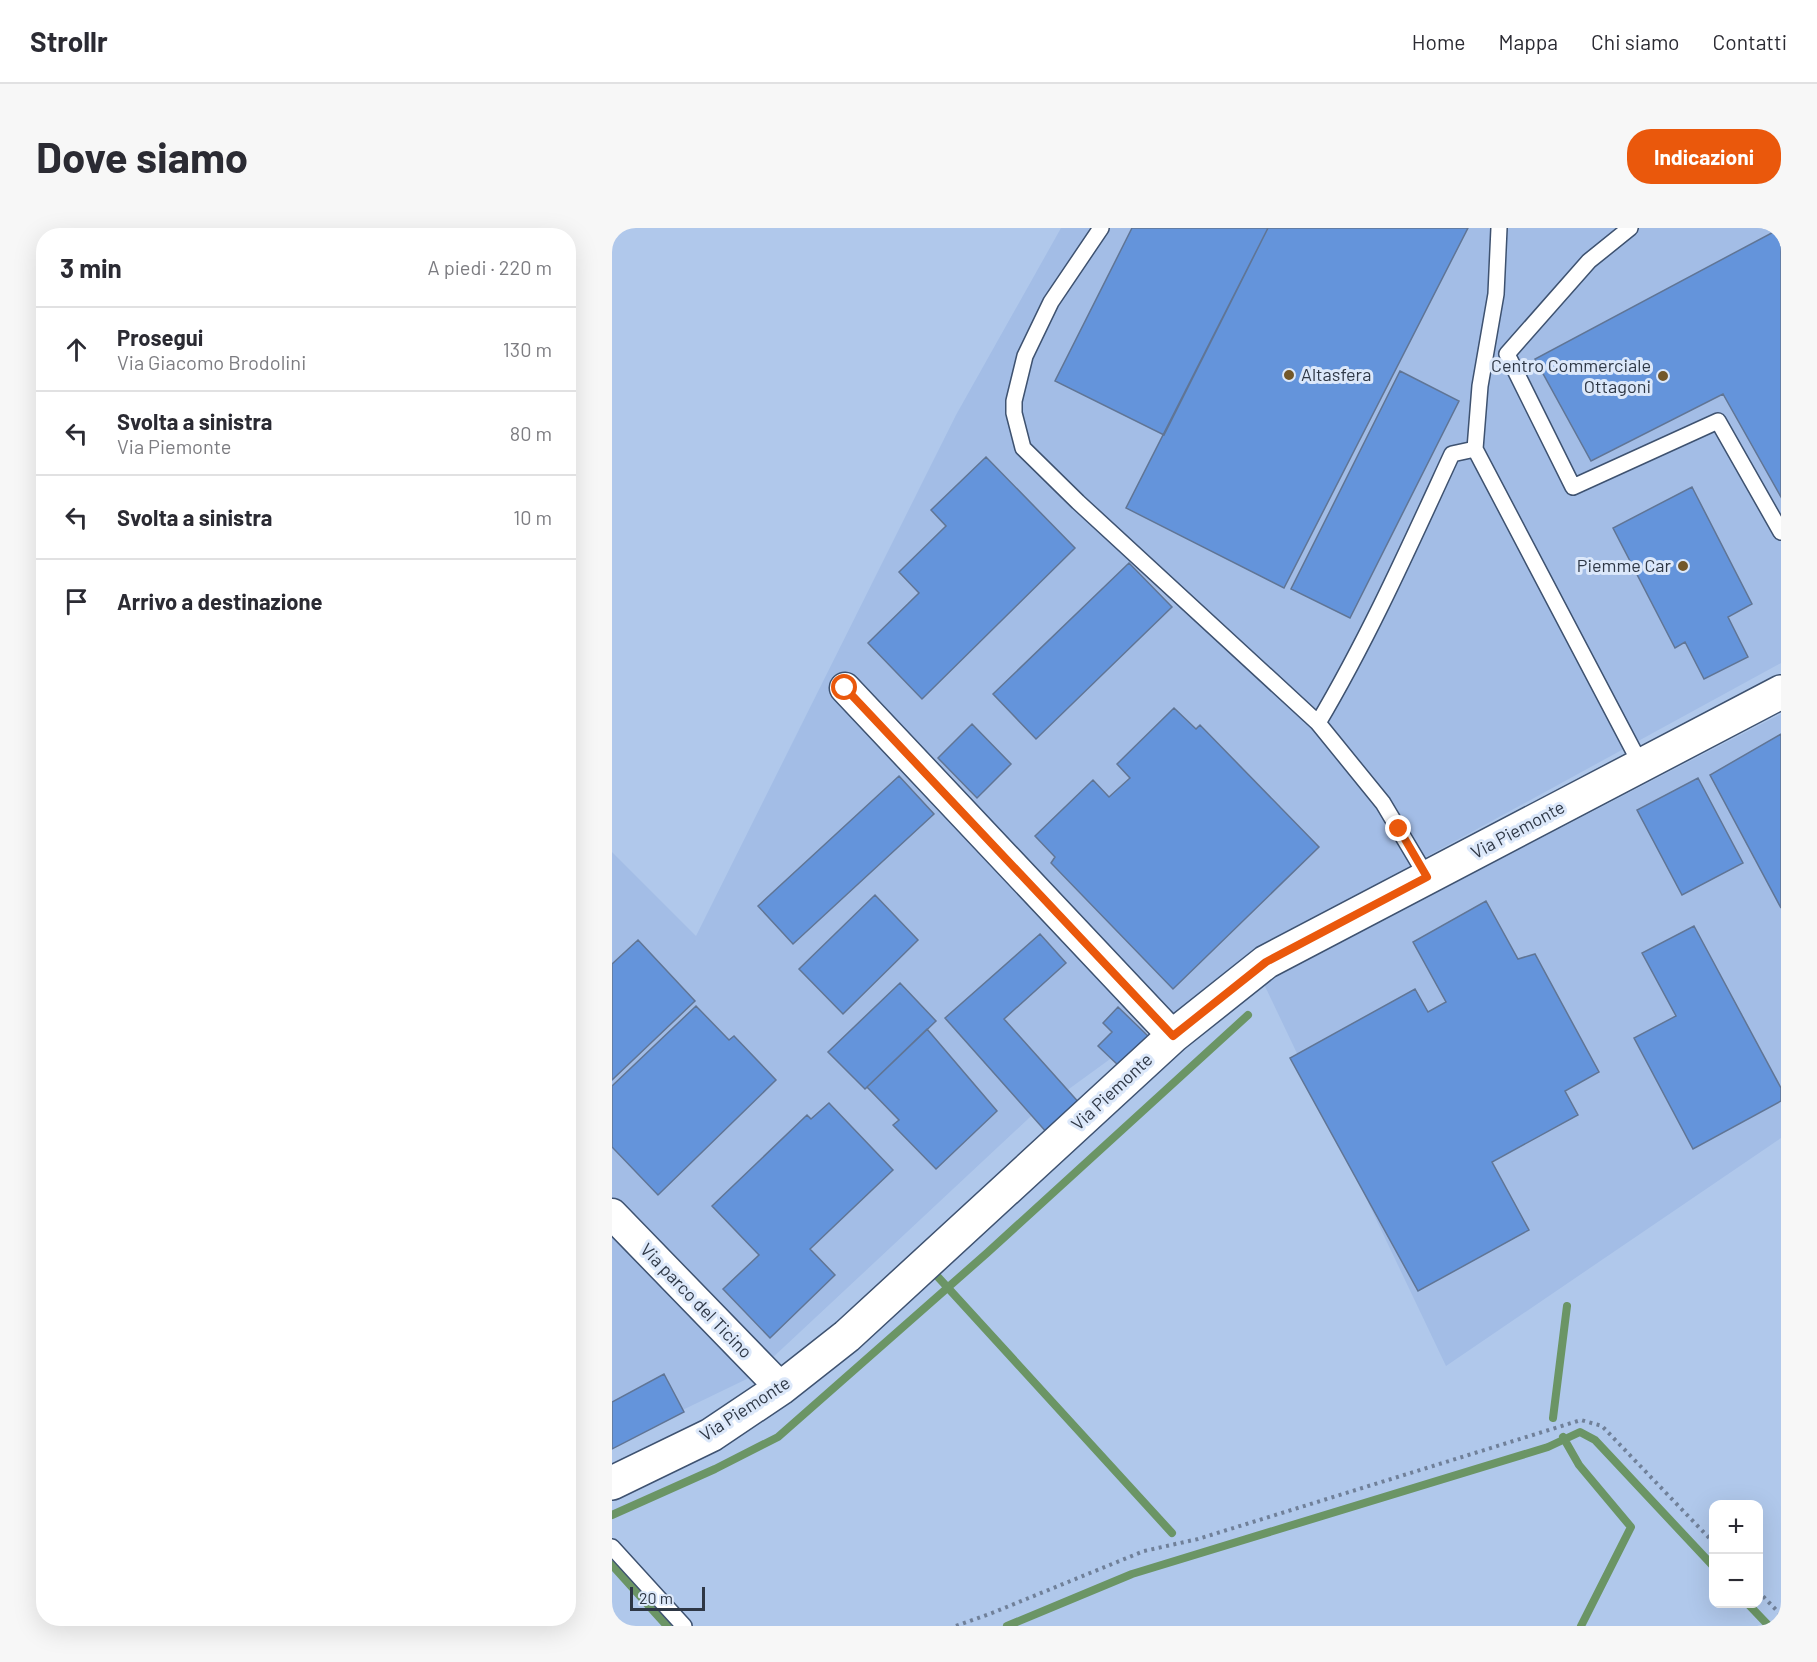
<!DOCTYPE html>
<html lang="it">
<meta charset="utf-8">
<style>
:root{--surface:#fff;--page:#f7f7f7;--text:#2b2b33;--muted:#7c7c81;--line:#e1e1e2;--accent:#ea580c}
body{margin:0;font-family:Barlow,sans-serif;background:var(--page);color:var(--text)}
.controls{position:absolute;right:18px;bottom:18px;display:grid;overflow:hidden;border-radius:12px;box-shadow:0 6px 24px #0002}
.controls button{width:54px;height:54px;display:grid;place-items:center;padding:0;border:0;border-bottom:2px solid var(--line);background:var(--surface);color:var(--text);font:30px sans-serif}
.scale{position:absolute;left:18px;bottom:15px;width:75px;box-sizing:border-box;padding-left:6px;border:3px solid #2e3745;border-top:0;font-size:16px;line-height:21px;white-space:nowrap;color:#2e3745;-webkit-text-stroke:4px #dce8fa;paint-order:stroke}
.stop{position:absolute;width:18px;height:18px;margin:-14px;border:4px solid #ea580c;border-radius:50%;background:#fff}
.stop.end{background:#ea580c;border-color:#fff;box-shadow:0 2px 6px #0008}
.list{margin:0;padding:0;list-style:none}
h2{display:flex;justify-content:space-between;align-items:center;height:78px;margin:0;padding:0 24px;font-size:26px}
h2 small{font-size:20px;font-weight:400;color:var(--muted)}
.list li{display:grid;grid-template-columns:39px 1fr auto;gap:18px;align-items:center;box-sizing:border-box;height:84px;padding:0 24px;border-top:2px solid var(--line)}
.list b{display:block;font-size:22px;white-space:nowrap}
.list p{margin:0;font-size:20px;white-space:nowrap;color:var(--muted)}
.list em{font-size:20px;font-style:normal;color:var(--muted)}
.icon{flex:none;width:33px;height:33px;fill:none;stroke:currentColor;stroke-width:2;stroke-linecap:round;stroke-linejoin:round}
.map{position:relative;flex:none;width:1169px;height:1398px;overflow:hidden;border-radius:24px}
header{display:flex;align-items:center;gap:36px;box-sizing:border-box;height:84px;padding:0 30px;background:var(--surface);border-bottom:2px solid var(--line)}
header strong{font-size:28px}
nav{display:flex;gap:33px;margin-inline-start:auto;font-size:21px}
.intro{display:flex;align-items:center;justify-content:space-between;box-sizing:border-box;height:144px;padding:0 36px}
h1{margin:0;font-size:42px}
.button{padding:15px 27px;border-radius:24px;background:var(--accent);color:#fff;font-size:21px;font-weight:700}
main{display:flex;gap:36px;padding:0 36px}
aside{flex:1;background:var(--surface);border-radius:24px;box-shadow:0 6px 24px #0002}
.map>svg:first-child{display:block}
</style>
<header>
<strong>Strollr</strong>
<nav><a>Home</a><a>Mappa</a><a>Chi siamo</a><a>Contatti</a></nav>
</header>
<div class="intro"><h1>Dove siamo</h1><a class="button">Indicazioni</a></div>
<main>
<aside>
<h2>3 min<small>A piedi · 220 m</small></h2>
<ul class="list">
<li><svg class="icon" aria-label="ahead" viewBox="0 0 24 24"><path d="M12 20V5M6 11l6-6 6 6"/></svg><div><b>Prosegui</b><p>Via Giacomo Brodolini</p></div><em>130 m</em></li>
<li><svg class="icon" aria-label="left" viewBox="0 0 24 24"><path d="M17 20v-9H6M10 6l-5 5 5 5"/></svg><div><b>Svolta a sinistra</b><p>Via Piemonte</p></div><em>80 m</em></li>
<li><svg class="icon" aria-label="left" viewBox="0 0 24 24"><path d="M17 20v-9H6M10 6l-5 5 5 5"/></svg><div><b>Svolta a sinistra</b></div><em>10 m</em></li>
<li><svg class="icon" aria-label="arrive" viewBox="0 0 24 24"><path d="M6 21V4h12l-3 4 3 4H6"/></svg><div><b>Arrivo a destinazione</b></div></li>
</ul>
</aside>
<div class="map">
<svg width="1169" height="1398" viewBox="0 0 1169 1398">
<rect width="100%" height="100%" fill="#b0c8eb"/>
<path fill="#a3bde6" d="M449,0H1169V435L770,653L644,725L417,890L141,1148L0,1216V624L84,708L344,187Z
M1169,486V910L834,1138L651,754Z"/>
<g fill="none" stroke-linecap="round" stroke-linejoin="round">
<path stroke="#6b9565" stroke-width="8" d="M326,1049L560,1305
M941,1190L955,1078
M951,1209L967,1237L1019,1299L969,1398
M0,1287L103,1241L166,1209L375,1025L636,787
M0,1337L55,1398
M1136,1376L1157,1398
M395,1398L520,1346L936,1219L968,1204L983,1212L1102,1339"/>
</g>
<path fill="#6494db" stroke="#607595" stroke-width="1.5" d="M520,0H656L552,207L443,153Z
M656,0H856L672,360L514,280Z
M1169,0V269L1111,166L979,233L923,131Z
M788,143L847,173L738,390L679,361Z
M374,229L463,320L310,471L256,415L307,365L287,344L334,298L319,282Z
M1080,259L1140,376L1116,389L1136,429L1092,451L1073,414L1063,420L1001,300Z
M517,335L560,379L424,511L381,466Z
M562,480L584,501L588,497L707,619L561,761L439,635L443,629L423,608L481,552L497,569L518,550L505,536Z
M360,496L399,536L365,570L326,530Z
M1169,506V680L1098,547Z
M287,548L322,586L181,716L146,678Z
M1086,550L1131,635L1070,667L1025,582Z
M263,667L306,712L231,786L187,741Z
M874,673L906,731L923,726L987,844L953,863L966,887L880,934L917,1002L806,1063L678,830L803,761L816,784L834,774L801,714Z
M1082,698L1169,860V873L1081,921L1022,810L1064,788L1030,725Z
M428,706L454,735L392,791L469,877L436,906L333,790Z
M26,712L83,773L0,852V736Z
M288,755L324,793L253,861L216,824Z
M84,778L117,812L122,808L164,852L46,967L0,919V858Z
M506,779L537,809L508,839L486,818L500,804L491,795Z
M315,801L385,883L324,941L281,897L287,892L255,859Z
M217,875L281,942L198,1021L223,1047L158,1110L111,1061L147,1027L100,978L195,887L199,891Z
M52,1146L72,1184L0,1221V1174Z"/>
<g fill="none" stroke-linecap="round" stroke-linejoin="round">
<g stroke="#3e5270" stroke-width="18">
<path id="service" d="M489,0L439,74L413,128L402,173V185L411,220L466,274L706,495
M1018,0L977,33L895,126L961,259L1106,193L1169,304
M863,221L868,158L884,66L887,0
M815,649L771,575L706,495C757,409 798,317 840,226L863,221L1029,537
M0,1319L72,1398"/>
</g>
<g stroke="#3e5270" stroke-width="33">
<path id="minor" d="M233,460L561,808
M0,986L169,1160"/>
</g>
<g stroke="#3e5270" stroke-width="36">
<path id="tertiary" d="M0,1255L99,1207L169,1160L235,1108L561,808L654,734L1169,464"/>
</g>
<path stroke="#708099" stroke-width="4" stroke-dasharray="3 4.5" stroke-linecap="butt" d="M1146,1363L1169,1387
M344,1398L380,1385L532,1323L586,1311L969,1192L990,1198L1102,1315"/>
<use href="#service" stroke="#fff" stroke-width="15"/>
<use href="#minor" stroke="#fff" stroke-width="30"/>
<use href="#tertiary" stroke="#fff" stroke-width="33"/>
</g>
<g fill="none" stroke-linecap="round" stroke-linejoin="round">
<path stroke="#ea580c" stroke-width="8" d="M233,460L561,808L654,734L815,649L787,601"/>
</g>
<g fill="#73582a" stroke="#dce8fa" stroke-width="2">
<circle cx="677" cy="147" r="6"/>
<circle cx="1051" cy="148" r="6"/>
<circle cx="1071" cy="338" r="6"/>
</g>
<g text-anchor="middle" stroke-width="6" stroke-linejoin="round" paint-order="stroke">
<g font-size="18" fill="#2e3745" stroke="#dce8fa" text-anchor="end">
<text x="1039" y="144">Centro Commerciale<tspan x="1039" dy="21">Ottagoni</tspan></text>
<text x="689" y="153" text-anchor="start">Altasfera</text>
<text x="1059" y="344">Piemme Car</text>
</g>
<g font-size="18" fill="#2e3745" stroke="#dce8fa">
<text transform="translate(906 602) rotate(-28)" y="6">Via Piemonte</text>
<text transform="translate(500 864) rotate(-43)" y="6">Via Piemonte</text>
<text transform="translate(84 1073) rotate(46)" y="6">Via parco del Ticino</text>
<text transform="translate(133 1181) rotate(-33)" y="6">Via Piemonte</text>
</g>
</g>
</svg>
<div class="controls">
<button>+</button>
<button>−</button>
</div>
<div class="scale">20 m</div>
<div class="stop" style="left:233px;top:460px"></div>
<div class="stop end" style="left:787px;top:601px"></div>
</div>
</main>
